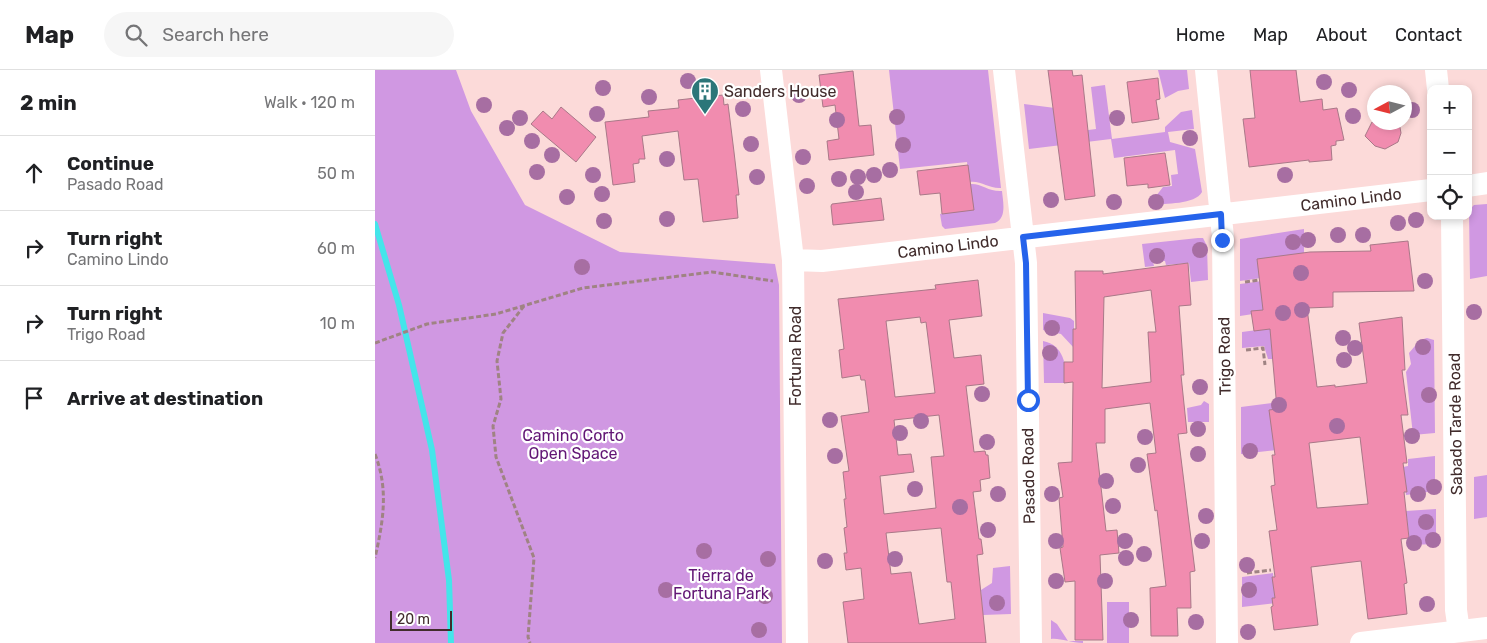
<!DOCTYPE html>
<meta charset="utf-8">
<style>
:root{--surface:#fff;--page:#f6f6f6;--text:#202124;--muted:#757577;--line:#e0e0e0}
body{margin:0;font-family:Rubik,sans-serif;background:var(--page);color:var(--text)}
.controls{position:absolute;right:15px;top:15px;display:grid;overflow:hidden;border-radius:10px;box-shadow:0 2px 8px #0003}
.controls button{width:45px;height:45px;display:grid;place-items:center;padding:0;border:0;border-bottom:1px solid var(--line);background:var(--surface);color:var(--text);font:25px sans-serif}
.compass{position:absolute;left:992px;top:15px;width:45px;height:45px;border-radius:50%;background:var(--surface);box-shadow:0 2px 8px #0003;rotate:263deg}
.scale{position:absolute;left:15px;bottom:12px;width:62px;box-sizing:border-box;padding-left:5px;border:2px solid #412c2c;border-top:0;font-size:14px;line-height:18px;white-space:nowrap;color:#412c2c;-webkit-text-stroke:4px #fff;paint-order:stroke}
.stop{position:absolute;width:15px;height:15px;margin:-11px;border:4px solid #2563eb;border-radius:50%;background:#fff}
.stop.end{background:#2563eb;border-color:#fff;box-shadow:0 1px 5px #0008}
.list{margin:0;padding:0;list-style:none}
h2{display:flex;justify-content:space-between;align-items:center;height:65px;margin:0;padding:0 20px;font-size:21px}
h2 small{font-size:16px;font-weight:400;color:var(--muted)}
.list li{display:grid;grid-template-columns:32px 1fr auto;gap:15px;align-items:center;box-sizing:border-box;height:75px;padding:0 20px;border-top:1px solid var(--line)}
.list b{display:block;font-size:19px;white-space:nowrap}
.list p{margin:0;font-size:16px;white-space:nowrap;color:var(--muted)}
.list em{font-size:16px;font-style:normal;color:var(--muted)}
.icon{flex:none;width:28px;height:28px;fill:none;stroke:currentColor;stroke-width:2;stroke-linecap:round;stroke-linejoin:round}
.map{position:relative;flex:none;width:1112px;height:573px;overflow:hidden}
header{display:flex;align-items:center;gap:30px;box-sizing:border-box;height:70px;padding:0 25px;background:var(--surface);border-bottom:1px solid var(--line)}
header strong{font-size:24px}
nav{display:flex;gap:28px;margin-inline-start:auto;font-size:18px}
.search{width:350px;height:45px;background:var(--page);display:flex;align-items:center;gap:12px;box-sizing:border-box;padding:0 18px;border-radius:28px;color:var(--muted);font-size:19px}
main{display:flex}
aside{flex:1;background:var(--surface)}
.map>svg:first-child{display:block}
</style>
<header>
<strong>Map</strong>
<div class="search"><svg class="icon" aria-label="search" viewBox="0 0 24 24"><circle cx="10" cy="10" r="6"/><path d="M15 15l6 6"/></svg>Search here</div>
<nav><a>Home</a><a>Map</a><a>About</a><a>Contact</a></nav>
</header>
<main>
<aside>
<h2>2 min<small>Walk · 120 m</small></h2>
<ul class="list">
<li><svg class="icon" aria-label="ahead" viewBox="0 0 24 24"><path d="M12 20V5M6 11l6-6 6 6"/></svg><div><b>Continue</b><p>Pasado Road</p></div><em>50 m</em></li>
<li><svg class="icon" aria-label="right" viewBox="0 0 24 24"><path d="M7 20v-9h11M14 6l5 5-5 5"/></svg><div><b>Turn right</b><p>Camino Lindo</p></div><em>60 m</em></li>
<li><svg class="icon" aria-label="right" viewBox="0 0 24 24"><path d="M7 20v-9h11M14 6l5 5-5 5"/></svg><div><b>Turn right</b><p>Trigo Road</p></div><em>10 m</em></li>
<li><svg class="icon" aria-label="arrive" viewBox="0 0 24 24"><path d="M6 21V4h12l-3 4 3 4H6"/></svg><div><b>Arrive at destination</b></div></li>
</ul>
</aside>
<div class="map">
<svg width="1112" height="573" viewBox="0 0 1112 573">
<rect width="100%" height="100%" fill="#fcdad9"/>
<path fill="#d098e2" d="M0,0H81L96,41L150,135L245,182L400,194L404,215L407,573H0Z
M514,0H613L626,118C614,119 606,110 594,112L592,92L525,99Z
M783,0H812L814,19L803,21L790,28Z
M730,15L737,69L790,62V57L806,42L817,40L819,59L793,62L795,72L820,79L827,122C820,135 790,133 777,135L776,127L781,126L788,117L797,116L796,105L803,104L800,80L739,88L736,69L654,79L649,34L680,38L683,64L721,59L716,17Z
M595,114C606,113 614,122 627,121C628,132 632,148 620,153L570,159L567,156L565,144L598,139Z
M1112,134V206L1095,209L1094,140L1099,135Z
M929,159V184L886,208L865,211V169Z
M823,168H828L832,176L833,210L816,212L814,193L791,195L790,191L778,192L779,196L770,197L767,174Z
M887,211L891,242L865,246V214Z
M668,243L695,248L699,251V278L686,264L668,260Z
M897,258L900,289H893L889,276L867,278V262Z
M1052,268L1059,270L1060,363L1038,365L1031,302L1036,294L1034,283L1045,270Z
M668,271C689,275 691,295 692,313H669Z
M829,331L834,334V352H813L812,338L826,335Z
M897,333L902,380L866,384V337Z
M1060,386V421L1031,425L1028,397L1033,396V389Z
M1112,405V447L1099,449V407Z
M1061,439V474L1035,475L1031,441Z
M635,496L636,544L608,545L606,520L617,513L618,498Z
M898,503L901,533L867,537V507Z
M732,532H754V573H711H732Z
M676,550L682,554L693,571H708V573C695,573 686,568 676,569Z"/>
<g fill="none" stroke-linecap="round" stroke-linejoin="round">
<path stroke="#44e5ea" stroke-width="6" d="M0,154L24,235L57,380L74,510L76,573"/>
</g>
<path fill="#f18caf" stroke="#a97888" fill-rule="evenodd" d="M673,0H697L698,6L707,5L720,126L690,130Z
M875,0H921L925,32L947,29L948,40L962,38L969,70L961,71V75L956,76L957,90L934,92V90L874,97L868,49L880,48Z
M478,1L484,56L496,55L499,85L454,90L452,71L464,69L460,35L448,37L444,5Z
M783,8L785,29L781,30L784,49L757,53L752,12Z
M348,25L349,35L353,34L359,82L364,125H361L363,148L328,152L323,109L309,110L303,61L267,66L270,89H264V93L258,94L260,112L238,115L230,52L274,47L273,41L304,38L303,30Z
M186,37L221,67L201,92L156,54L168,41L177,49Z
M997,52H1024L1026,63L1023,72L1010,79L1000,76L990,66Z
M790,83L795,115L773,118V114L752,116L749,88Z
M593,95L599,140L567,144L565,123L545,125L542,101Z
M506,128L509,150L458,155L456,136L457,134Z
M1033,171L1039,221L958,222V237L932,238L942,317L960,315V317L992,313L984,253L1027,247L1030,300H1027L1033,345H1026L1032,393H1028L1032,422H1029L1034,468L1026,469L1032,513L1029,514L1032,544L993,549L986,491L936,497L943,555L899,560L896,537L898,536L897,528H900L897,507H900L894,461L902,460L896,416L900,415L897,385H900L894,340L902,339L895,259L879,261L876,241L888,240L882,189L935,182L996,181L995,175ZM985,367L993,434L942,438L934,373Z
M813,193L816,235L804,236L809,305H806L812,363L803,364L820,501L815,502L816,538H802L803,566H776L775,518L791,516L782,440L780,441L772,384L781,383L775,333L730,339V373H721L731,461L742,460L744,483L725,485L728,570H700V511L690,512L685,478L688,477L684,428L688,427L683,393L697,392L698,312L689,313V292H698V259H701L700,201H728V204ZM776,220L781,262H773L776,312L727,318L729,227Z
M603,210L607,246L574,250L579,288L606,285L609,314L591,316L599,382L610,381L611,385H613L615,408L605,410L606,421L598,422L604,469H606L608,484L602,485L611,573H473L468,532L489,529L486,498L471,500L469,483H472L469,458L472,457L469,429H471L468,402L474,401L466,346L494,342L490,310H486L485,305L467,308L464,280L469,279L463,229L561,219L560,215ZM545,247L546,253L551,252L560,323L520,327L511,251ZM564,345L569,386L556,387L561,438L509,444L505,406L539,402L536,384L523,385L519,350ZM566,458L572,512H576L580,549L544,554L536,502L516,504L511,463Z"/>
<g fill="none" stroke-linecap="round" stroke-linejoin="round">
<path stroke="#9f8383" stroke-width="3" stroke-dasharray="5 2.5" stroke-linecap="butt" d="M870,212L884,210
M149,236L128,263L122,291L126,329L118,356L121,387L159,488L153,567L155,573
M0,273L52,254L121,244L208,218L337,202L398,211
M871,280L888,278L890,295
M0,384C14,420 8,452 0,488
M872,503L896,500"/>
<path stroke="#fff" stroke-width="22" d="M396,0L418,190L422,573
M629,0L651,193L656,573
M831,0L848,167L852,573
M1061,0L1063,19
M1093,116L1112,113
M1077,146L1081,540L1084,561
M418,190L447,191L1056,120
M986,573L1112,558"/>
</g>
<g fill="#a76ea2">
<circle cx="313" cy="11" r="8"/>
<circle cx="949" cy="12" r="8"/>
<circle cx="228" cy="18" r="8"/>
<circle cx="974" cy="20" r="8"/>
<circle cx="424" cy="25" r="8"/>
<circle cx="274" cy="27" r="8"/>
<circle cx="109" cy="35" r="8"/>
<circle cx="368" cy="39" r="8"/>
<circle cx="1037" cy="40" r="8"/>
<circle cx="222" cy="44" r="8"/>
<circle cx="978" cy="46" r="8"/>
<circle cx="522" cy="47" r="8"/>
<circle cx="145" cy="48" r="8"/>
<circle cx="742" cy="48" r="8"/>
<circle cx="462" cy="50" r="8"/>
<circle cx="132" cy="58" r="8"/>
<circle cx="815" cy="68" r="8"/>
<circle cx="157" cy="71" r="8"/>
<circle cx="376" cy="74" r="8"/>
<circle cx="528" cy="75" r="8"/>
<circle cx="177" cy="85" r="8"/>
<circle cx="428" cy="87" r="8"/>
<circle cx="292" cy="89" r="8"/>
<circle cx="515" cy="100" r="8"/>
<circle cx="162" cy="102" r="8"/>
<circle cx="218" cy="105" r="8"/>
<circle cx="499" cy="105" r="8"/>
<circle cx="910" cy="105" r="8"/>
<circle cx="382" cy="107" r="8"/>
<circle cx="483" cy="107" r="8"/>
<circle cx="464" cy="109" r="8"/>
<circle cx="432" cy="116" r="8"/>
<circle cx="481" cy="122" r="8"/>
<circle cx="227" cy="124" r="8"/>
<circle cx="192" cy="127" r="8"/>
<circle cx="676" cy="130" r="8"/>
<circle cx="739" cy="132" r="8"/>
<circle cx="781" cy="132" r="8"/>
<circle cx="292" cy="149" r="8"/>
<circle cx="1041" cy="150" r="8"/>
<circle cx="229" cy="151" r="8"/>
<circle cx="1023" cy="153" r="8"/>
<circle cx="963" cy="165" r="8"/>
<circle cx="988" cy="165" r="8"/>
<circle cx="933" cy="170" r="8"/>
<circle cx="918" cy="172" r="8"/>
<circle cx="825" cy="180" r="8"/>
<circle cx="782" cy="186" r="8"/>
<circle cx="207" cy="197" r="8"/>
<circle cx="926" cy="203" r="8"/>
<circle cx="1050" cy="211" r="8"/>
<circle cx="927" cy="240" r="8"/>
<circle cx="1099" cy="242" r="8"/>
<circle cx="908" cy="243" r="8"/>
<circle cx="677" cy="258" r="8"/>
<circle cx="968" cy="268" r="8"/>
<circle cx="1048" cy="277" r="8"/>
<circle cx="980" cy="278" r="8"/>
<circle cx="675" cy="283" r="8"/>
<circle cx="969" cy="290" r="8"/>
<circle cx="825" cy="317" r="8"/>
<circle cx="607" cy="324" r="8"/>
<circle cx="1054" cy="325" r="8"/>
<circle cx="904" cy="335" r="8"/>
<circle cx="455" cy="350" r="8"/>
<circle cx="546" cy="351" r="8"/>
<circle cx="962" cy="356" r="8"/>
<circle cx="823" cy="359" r="8"/>
<circle cx="525" cy="363" r="8"/>
<circle cx="1037" cy="366" r="8"/>
<circle cx="770" cy="367" r="8"/>
<circle cx="612" cy="372" r="8"/>
<circle cx="875" cy="381" r="8"/>
<circle cx="823" cy="384" r="8"/>
<circle cx="460" cy="386" r="8"/>
<circle cx="763" cy="395" r="8"/>
<circle cx="731" cy="411" r="8"/>
<circle cx="1059" cy="417" r="8"/>
<circle cx="540" cy="419" r="8"/>
<circle cx="623" cy="424" r="8"/>
<circle cx="677" cy="424" r="8"/>
<circle cx="1043" cy="424" r="8"/>
<circle cx="738" cy="436" r="8"/>
<circle cx="585" cy="437" r="8"/>
<circle cx="831" cy="446" r="8"/>
<circle cx="1051" cy="452" r="8"/>
<circle cx="613" cy="460" r="8"/>
<circle cx="1058" cy="470" r="8"/>
<circle cx="681" cy="471" r="8"/>
<circle cx="750" cy="471" r="8"/>
<circle cx="827" cy="471" r="8"/>
<circle cx="1039" cy="473" r="8"/>
<circle cx="329" cy="481" r="8"/>
<circle cx="769" cy="484" r="8"/>
<circle cx="751" cy="488" r="8"/>
<circle cx="393" cy="489" r="8"/>
<circle cx="520" cy="489" r="8"/>
<circle cx="450" cy="491" r="8"/>
<circle cx="872" cy="495" r="8"/>
<circle cx="681" cy="511" r="8"/>
<circle cx="730" cy="511" r="8"/>
<circle cx="291" cy="520" r="8"/>
<circle cx="874" cy="520" r="8"/>
<circle cx="390" cy="526" r="8"/>
<circle cx="622" cy="533" r="8"/>
<circle cx="1052" cy="534" r="8"/>
<circle cx="756" cy="550" r="8"/>
<circle cx="821" cy="552" r="8"/>
<circle cx="384" cy="560" r="8"/>
<circle cx="873" cy="562" r="8"/>
</g>
<g fill="none" stroke-linecap="round" stroke-linejoin="round">
<path stroke="#2563eb" stroke-width="6" d="M653,330L651,193L648,167L846,144L847,170"/>
</g>
<defs>
<g id="building-pin" transform="scale(1.4375)"><path d="M0 17L-7.5 6A9.5 9.5 0 1 1 7.5 6Z" fill="#2c7679" stroke="#fff"/><path d="M-4-6H4V6H1V3H-1V6H-4ZM-2.5-4.3h1.7v1.8h-1.7ZM.8-4.3h1.7v1.8H.8ZM-2.5-1h1.7V.8h-1.7ZM.8-1h1.7V.8H.8Z" fill="#fff"/></g>
</defs>
<g fill-rule="evenodd">
<use href="#building-pin" x="330" y="21"/>
</g>
<g text-anchor="middle" stroke-width="4.5" stroke-linejoin="round" paint-order="stroke">
<g font-size="16" fill="#412c2c" stroke="#fff" text-anchor="start">
<text x="349" y="27">Sanders House</text>
</g>
<g font-size="16" fill="#412c2c" stroke="#fff">
<text transform="translate(976 129) rotate(-7)" y="6">Camino Lindo</text>
<text transform="translate(573 176) rotate(-7)" y="6">Camino Lindo</text>
<text transform="translate(420 286) rotate(-90)" y="6">Fortuna Road</text>
<text transform="translate(849 286) rotate(-91)" y="6">Trigo Road</text>
<text transform="translate(1080 354) rotate(-91)" y="6">Sabado Tarde Road</text>
<text transform="translate(653 406) rotate(-91)" y="6">Pasado Road</text>
</g>
<g font-size="16" fill="#621675" stroke="#fff">
<text x="198" y="371">Camino Corto<tspan x="198" dy="18">Open Space</tspan></text>
<text x="346" y="511">Tierra de<tspan x="346" dy="18">Fortuna Park</tspan></text>
</g>
</g>
</svg>
<div class="controls">
<button>+</button>
<button>−</button>
<button><svg class="icon" aria-label="locate" viewBox="0 0 24 24"><circle cx="12" cy="12" r="6"/><path d="M12 2v4M12 18v4M2 12h4M18 12h4"/></svg></button>
</div>
<svg class="compass" viewBox="-18 -18 36 36"><path d="M0-13l5 13h-10z" fill="#e53935"/><path d="M0 13l5-13h-10z" fill="#757577"/></svg>
<div class="scale">20 m</div>
<div class="stop" style="left:653px;top:330px"></div>
<div class="stop end" style="left:847px;top:170px"></div>
</div>
</main>
